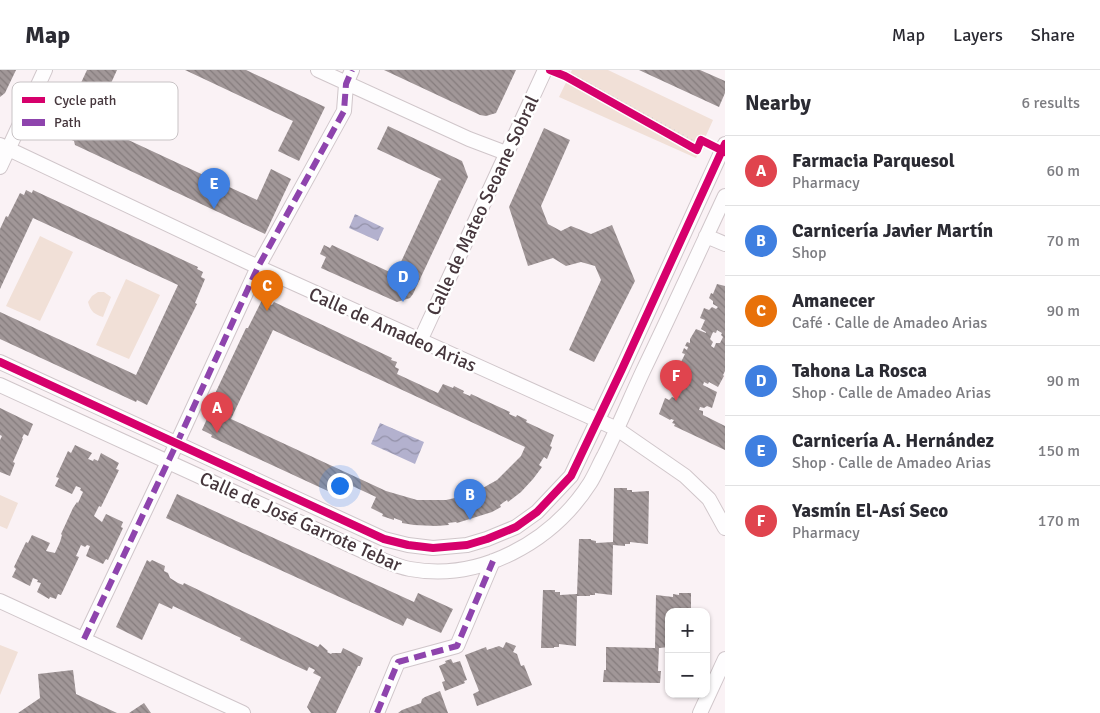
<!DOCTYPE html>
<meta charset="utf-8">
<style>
:root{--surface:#fff;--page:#f7f7f7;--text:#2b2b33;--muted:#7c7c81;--line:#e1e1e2;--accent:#db2777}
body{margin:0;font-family:Signika,sans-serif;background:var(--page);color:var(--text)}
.controls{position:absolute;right:15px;bottom:15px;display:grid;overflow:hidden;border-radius:10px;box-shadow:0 1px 4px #0004}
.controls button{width:45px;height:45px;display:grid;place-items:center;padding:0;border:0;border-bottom:1px solid var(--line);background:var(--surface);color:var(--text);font:25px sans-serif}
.you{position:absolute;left:339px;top:415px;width:18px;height:18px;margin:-12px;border:4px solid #fff;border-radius:50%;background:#1a73e8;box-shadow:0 0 0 8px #1a73e833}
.badge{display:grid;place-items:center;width:32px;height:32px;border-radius:50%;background:var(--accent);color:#fff;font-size:16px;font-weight:700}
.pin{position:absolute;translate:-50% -41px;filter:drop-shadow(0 1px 2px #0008)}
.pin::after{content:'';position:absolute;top:26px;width:18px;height:15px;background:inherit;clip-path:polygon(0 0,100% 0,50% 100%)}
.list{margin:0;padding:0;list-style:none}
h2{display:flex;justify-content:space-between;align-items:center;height:65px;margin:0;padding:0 20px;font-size:21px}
h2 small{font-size:16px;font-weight:400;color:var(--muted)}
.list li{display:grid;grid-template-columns:32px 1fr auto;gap:15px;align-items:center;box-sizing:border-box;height:70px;padding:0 20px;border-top:1px solid var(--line)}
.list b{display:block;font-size:19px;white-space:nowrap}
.list p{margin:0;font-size:16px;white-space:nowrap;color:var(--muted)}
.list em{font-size:16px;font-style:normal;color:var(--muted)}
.map{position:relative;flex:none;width:725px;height:643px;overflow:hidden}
header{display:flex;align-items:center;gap:30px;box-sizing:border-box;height:70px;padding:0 25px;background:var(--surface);border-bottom:1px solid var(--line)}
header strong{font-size:24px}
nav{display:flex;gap:28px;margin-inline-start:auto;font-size:18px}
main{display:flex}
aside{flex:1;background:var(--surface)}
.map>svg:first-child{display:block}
</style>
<header>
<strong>Map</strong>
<nav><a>Map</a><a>Layers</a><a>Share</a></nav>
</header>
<main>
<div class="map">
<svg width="725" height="643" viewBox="0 0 725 643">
<defs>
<pattern id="water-waves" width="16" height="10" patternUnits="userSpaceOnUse" patternTransform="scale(1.25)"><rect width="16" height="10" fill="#b3b1ce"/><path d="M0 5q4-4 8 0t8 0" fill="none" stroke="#9391a8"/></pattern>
<pattern id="building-back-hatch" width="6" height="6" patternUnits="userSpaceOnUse" patternTransform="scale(1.25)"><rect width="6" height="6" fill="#a19798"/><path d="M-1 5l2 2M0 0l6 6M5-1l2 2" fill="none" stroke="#857c7d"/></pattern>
</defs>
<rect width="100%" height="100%" fill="#faf2f5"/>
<path fill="#f1e0d7" d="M572,0H608L713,50L696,88L559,27Z
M40,166L73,182L40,251L6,236Z
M126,209L160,225L129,289L96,275Z
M98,222H104L111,227L103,247C94,244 91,242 88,232L92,226Z
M0,425L18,433L7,459L0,456Z
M0,575L18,582L0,625Z"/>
<path fill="url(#water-waves)" d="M355,144L384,158L378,171L349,158Z
M380,353L424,372L415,394L371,374Z"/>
<path fill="url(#building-back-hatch)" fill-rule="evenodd" d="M0,0H16L5,23L0,27Z
M87,0H117L92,55L108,62L109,61L257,130L271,99L291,109L265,164L75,75L74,71L57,64Z
M185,0H246L325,37L299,91L278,81L293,51Z
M384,0H516L496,43L486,46L480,45Z
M639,0H700L725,11V23L719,37Z
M388,56L462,91L468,107L413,224L410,228L397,232L321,198L326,187L320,184L324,175L330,178L332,175L396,205L395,203L400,194L439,110L440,111L441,109L377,79Z
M544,58L570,70L541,136L548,154L561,161L571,156L591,164L612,155L635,211L594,292L569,280L601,210L595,196L581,192L566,196L553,188L528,196L509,137Z
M26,120L32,123L33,120L198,197L197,199L203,202L201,207L205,209L195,233L197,234L147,335L137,330L136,332L0,269V242L136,305L178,215L33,148L0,219V159L6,146L8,147L20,123L24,125Z
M717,214L725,216V301L723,305L724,306L718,317L709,312L708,314L704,312L703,315L717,322L712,338L707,336L704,338L700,337L699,340L703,341V345L725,356V380L674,356L675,354L672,353L674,350L671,349L670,350L659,344L665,328L669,330L672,327L677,329L678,326L673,324L674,320L669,318L672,312L674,313L678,304L689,307L690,305L687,304L688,302L678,298L685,284L682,283L684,278L687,280L688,277L685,276L687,272L690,273V269L696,259L706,263V262L701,259L705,250L700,248L704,238L709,240L712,237L716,239L718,237L713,234V231L709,228L711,223L713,224ZM717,260L722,263L721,265L723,267L720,273H716L714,278L711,276L713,272L710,269L713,262L716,263Z
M262,230L272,235L274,232L392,288L391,290L397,292L395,297L399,299L397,304L438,323L443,314L453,318L454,316L464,321L463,323L470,326L471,324L510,342L509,344L516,347L517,345L527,350L526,352L554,365L550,376L552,377L547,389L544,387L539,395L542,397L533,409L521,422L508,432L507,430L504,432L500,435L501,437L492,442L457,453L456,452L448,453L449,455L436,456L414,455L402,453V451L394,448V450L382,446L383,444L371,438L376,427L346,413L341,425L331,420L330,422L211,367L212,365L202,360L215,331L212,330L246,258H248ZM273,260L525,377L521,386L497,410L472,424L446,430H417L386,421L231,349Z
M0,338L33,354L28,366L24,364L22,368L23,369L13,392L15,393L10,406L0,402V370L2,366L0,365Z
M75,375L92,383L88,389L93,391L94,389L98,391L101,383L119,393L116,399L119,400L101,437L99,436L94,446L102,452L106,444L123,452L121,457L123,458L108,490L106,489L103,494L86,486L90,476L87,475L85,477L81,475L76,486L79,487L61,525L58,524L56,529L50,527L49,529L37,522L41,513L37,512L38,510L33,508L30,516L12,507L16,499L14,497L26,472L28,473L32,465L50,473L46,481L55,483L60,472L62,465L61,464L73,438L77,432L78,433L83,422L80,420L81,418L76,416L72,424L55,416L59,408L56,407L68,381L71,383Z
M614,418H627V420H632V422L649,421L648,474L630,472V474H625V476L613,475L612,525L595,523V525H590V526H577L576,576L559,574V577H554V578H541L543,520H555V522H560V525L577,524L579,469H591V470L596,471V473L613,472Z
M177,424L414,532L418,523L453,539L441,563L407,548L403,556L166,448Z
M147,490L150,492L152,490L165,496L164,501L168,503L170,508L178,513L183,515L184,513L318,577L320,574L328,581L327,582L331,584L332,583H341L343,578L363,588L360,596H358L336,643H311L307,637L321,607L313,603L315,600L309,597L307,601L240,570L241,568L173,536L172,539L159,533L142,570L116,557Z
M679,523H691V542H669V577L659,578L658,601H661L660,613L603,612L604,600H606V577L655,578L656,525L673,527V524L679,525Z
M506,572L516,576L513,582L517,584L521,596L524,595L532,615L477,636L473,624L479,621L465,585L486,577L487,580L499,576L503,578Z
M451,589L453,593L460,591L467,610L464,611L465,613L445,621L442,612L445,611L439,596L446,593L445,591Z
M73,600L76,624L117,643H18L40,628L38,604Z
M440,621L448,643H398L402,640L421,633L422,629L425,627Z
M144,633L151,643H129Z"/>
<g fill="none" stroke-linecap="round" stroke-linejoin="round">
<g stroke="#d0c6ca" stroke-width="16">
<path id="minor" d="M318,0L469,69L506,83
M0,75L258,197L617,359L685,406L709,429L725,458
M0,97L45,0
M706,166L725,174
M420,271L545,0
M0,292L384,469L408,475L433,478L467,475L487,469L516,457L537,442L571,406L622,299L725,74
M0,315L378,488C388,492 399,497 410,499C480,512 552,472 590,413C595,405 599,395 604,386C618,358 630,329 643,301C671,243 698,184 725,126
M0,531L243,643
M84,569L177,373L258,197L344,41L346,14L352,0
M377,643L398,592L457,576L493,491
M700,643L725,589"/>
</g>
<path stroke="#d8d4d5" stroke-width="2.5" stroke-dasharray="1 4" stroke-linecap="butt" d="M564,0L708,79"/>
<use href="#minor" stroke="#fefdfe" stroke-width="14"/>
<path stroke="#8e44ad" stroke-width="6" stroke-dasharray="12 6" stroke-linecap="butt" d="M84,569L177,373L258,197L344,41L346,14L352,0
M377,643L398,592L457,576L493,491"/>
<g stroke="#fff" stroke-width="11">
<path id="cycleway" d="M550,0L565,6L697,80L701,70L725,82
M0,292L384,469L408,475L433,478L467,475L487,469L516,457L537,442L571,406L622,299L725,74"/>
</g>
<use href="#cycleway" stroke="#d6006c" stroke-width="8"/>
</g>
<g text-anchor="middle" stroke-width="5" stroke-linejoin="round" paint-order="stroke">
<g font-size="19" fill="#46373d" stroke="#fff">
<text transform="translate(482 135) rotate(-65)" y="7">Calle de Mateo Seoane Sobral</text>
<text transform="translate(393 259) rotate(24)" y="7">Calle de Amadeo Arias</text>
<text transform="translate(301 451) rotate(24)" y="7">Calle de José Garrote Tebar</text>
</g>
</g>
<rect x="12" y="12" width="166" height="58" rx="8" fill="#fff" stroke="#c8c3c5" stroke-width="1"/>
<rect x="22" y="27" width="23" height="6" fill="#d6006c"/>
<rect x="22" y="49" width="23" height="7" fill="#8e44ad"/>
<g font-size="14" fill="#46373d">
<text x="54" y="35">Cycle path</text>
<text x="54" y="57">Path</text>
</g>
</svg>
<div class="controls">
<button>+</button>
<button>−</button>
</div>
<div class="you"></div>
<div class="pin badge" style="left:217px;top:363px;background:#e0444e">A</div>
<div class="pin badge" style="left:470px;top:450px;background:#3f7fe0">B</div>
<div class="pin badge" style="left:267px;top:241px;background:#e8710a">C</div>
<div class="pin badge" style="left:403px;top:232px;background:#3f7fe0">D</div>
<div class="pin badge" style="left:214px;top:139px;background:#3f7fe0">E</div>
<div class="pin badge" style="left:676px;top:331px;background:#e0444e">F</div>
</div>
<aside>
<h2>Nearby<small>6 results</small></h2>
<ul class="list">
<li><span class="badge" style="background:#e0444e">A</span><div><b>Farmacia Parquesol</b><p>Pharmacy</p></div><em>60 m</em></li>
<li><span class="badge" style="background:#3f7fe0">B</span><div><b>Carnicería Javier Martín</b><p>Shop</p></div><em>70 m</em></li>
<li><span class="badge" style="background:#e8710a">C</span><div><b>Amanecer</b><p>Café · Calle de Amadeo Arias</p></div><em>90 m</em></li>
<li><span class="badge" style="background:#3f7fe0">D</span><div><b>Tahona La Rosca</b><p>Shop · Calle de Amadeo Arias</p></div><em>90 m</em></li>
<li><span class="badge" style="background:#3f7fe0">E</span><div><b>Carnicería A. Hernández</b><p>Shop · Calle de Amadeo Arias</p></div><em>150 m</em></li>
<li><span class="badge" style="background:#e0444e">F</span><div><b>Yasmín El-Así Seco</b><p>Pharmacy</p></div><em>170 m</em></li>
</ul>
</aside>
</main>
